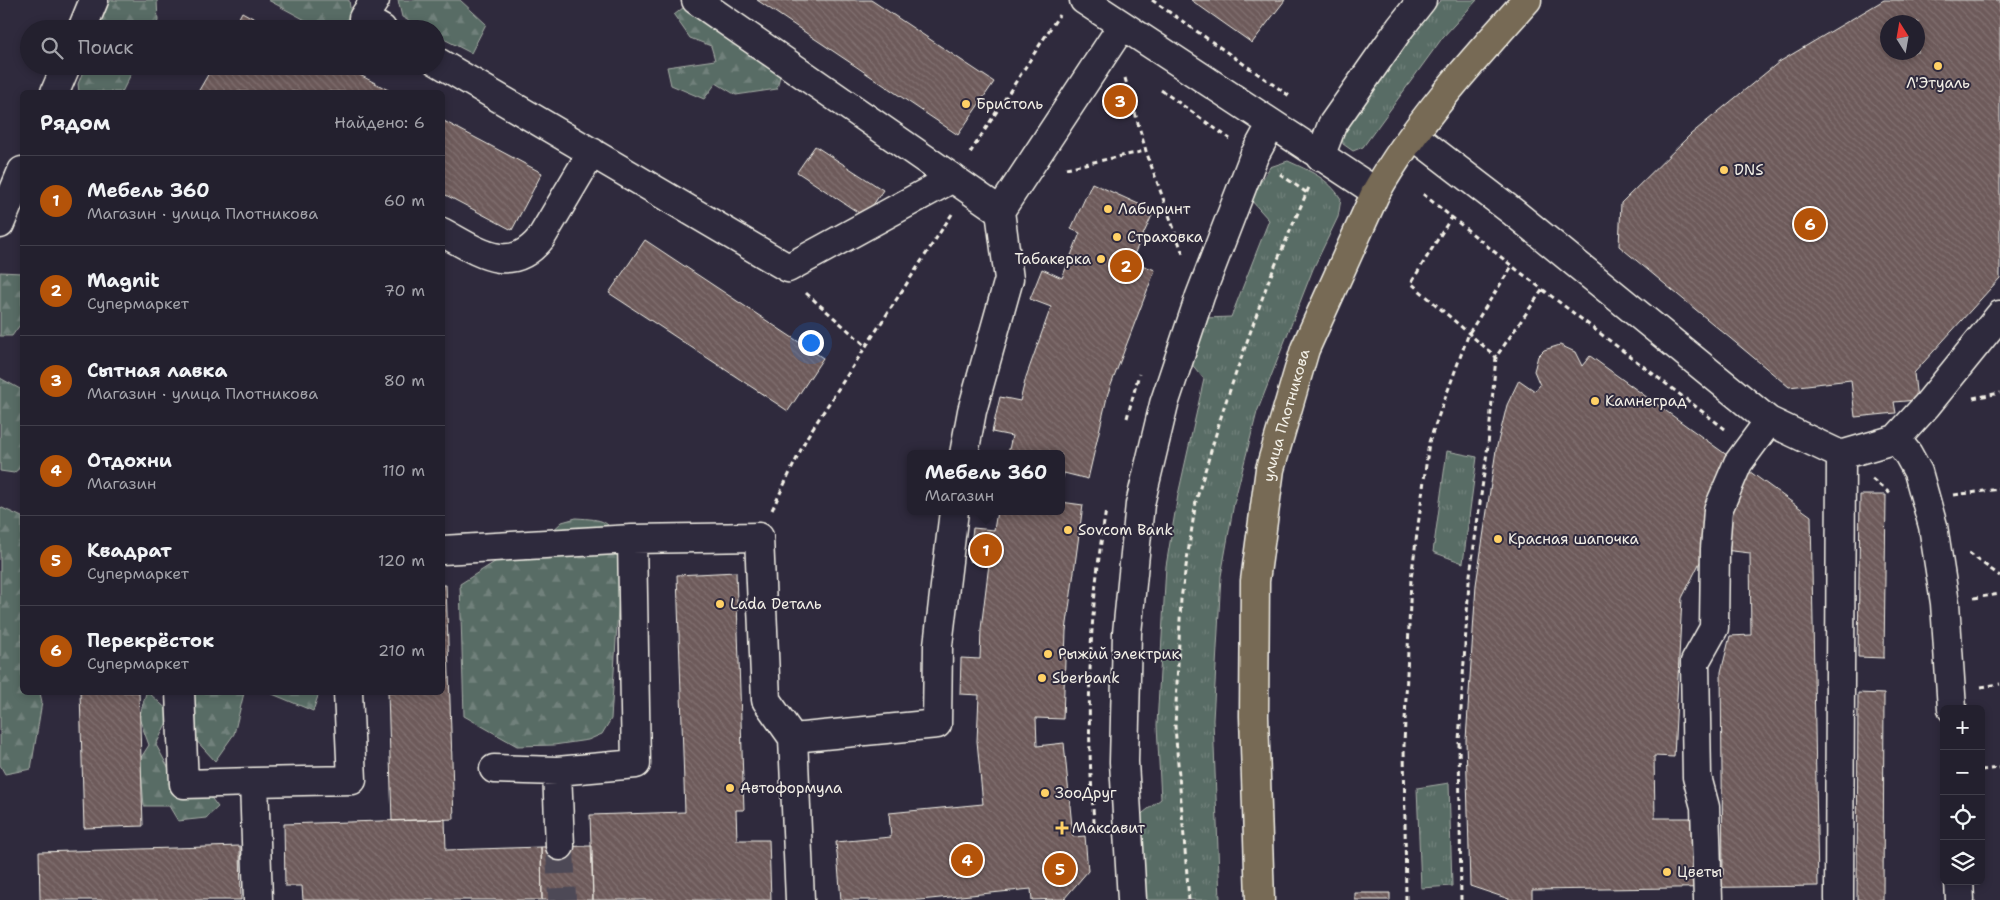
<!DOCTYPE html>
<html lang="ru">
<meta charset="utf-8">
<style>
:root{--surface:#23202e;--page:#2f2d3a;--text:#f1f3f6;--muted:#a3a3aa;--line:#403e4a;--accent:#b45309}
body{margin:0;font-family:"Shantell Sans",sans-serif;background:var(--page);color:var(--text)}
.controls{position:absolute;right:15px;bottom:15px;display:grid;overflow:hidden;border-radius:8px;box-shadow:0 2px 8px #0003}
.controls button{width:45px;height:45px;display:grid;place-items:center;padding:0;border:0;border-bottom:1px solid var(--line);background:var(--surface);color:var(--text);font:25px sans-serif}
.compass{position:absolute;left:1880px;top:15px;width:45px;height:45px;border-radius:50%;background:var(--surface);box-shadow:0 2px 8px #0003;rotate:349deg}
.you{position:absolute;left:810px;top:342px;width:18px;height:18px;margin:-12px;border:4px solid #fff;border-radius:50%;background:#1a73e8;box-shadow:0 0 0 8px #1a73e833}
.badge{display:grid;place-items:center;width:32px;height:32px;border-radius:50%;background:var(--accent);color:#fff;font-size:16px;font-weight:700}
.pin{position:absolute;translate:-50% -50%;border:2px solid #fff;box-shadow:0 1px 5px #0006}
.popup{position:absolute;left:907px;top:450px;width:158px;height:65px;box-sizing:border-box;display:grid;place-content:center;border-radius:8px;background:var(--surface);filter:drop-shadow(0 1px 4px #0005);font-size:16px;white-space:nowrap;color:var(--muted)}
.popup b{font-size:19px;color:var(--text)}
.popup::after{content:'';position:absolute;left:50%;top:100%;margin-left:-10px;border:10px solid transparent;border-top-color:var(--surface)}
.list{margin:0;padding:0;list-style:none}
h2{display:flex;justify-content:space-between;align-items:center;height:65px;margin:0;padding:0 20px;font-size:21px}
h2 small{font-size:16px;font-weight:400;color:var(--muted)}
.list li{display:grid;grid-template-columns:32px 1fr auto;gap:15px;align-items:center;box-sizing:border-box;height:90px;padding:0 20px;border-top:1px solid var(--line)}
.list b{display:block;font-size:19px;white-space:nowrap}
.list p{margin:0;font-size:16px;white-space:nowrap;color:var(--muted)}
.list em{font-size:16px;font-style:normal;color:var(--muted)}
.icon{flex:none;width:28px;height:28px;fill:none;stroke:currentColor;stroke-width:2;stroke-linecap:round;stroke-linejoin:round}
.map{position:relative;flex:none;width:2000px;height:900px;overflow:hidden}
.search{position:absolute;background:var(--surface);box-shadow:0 2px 8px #0003;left:20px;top:20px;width:425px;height:55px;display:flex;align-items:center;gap:12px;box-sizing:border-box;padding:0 18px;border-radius:28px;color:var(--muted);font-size:19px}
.panel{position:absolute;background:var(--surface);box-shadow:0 2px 8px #0003;left:20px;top:90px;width:425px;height:605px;border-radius:8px}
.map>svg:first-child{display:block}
</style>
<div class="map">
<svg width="2000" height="900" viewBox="0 0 2000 900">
<defs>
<pattern id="grass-tufts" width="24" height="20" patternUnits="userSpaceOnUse" patternTransform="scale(1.25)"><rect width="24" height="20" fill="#596c65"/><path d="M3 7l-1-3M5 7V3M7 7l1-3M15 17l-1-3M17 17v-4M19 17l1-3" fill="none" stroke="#71817b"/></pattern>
<pattern id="forest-firs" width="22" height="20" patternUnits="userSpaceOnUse" patternTransform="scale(1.25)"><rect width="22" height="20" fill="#596c65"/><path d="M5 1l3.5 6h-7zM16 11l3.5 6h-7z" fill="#71817b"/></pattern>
<pattern id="building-back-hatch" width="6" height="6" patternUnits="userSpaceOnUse" patternTransform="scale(1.25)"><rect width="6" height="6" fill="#6d5a5a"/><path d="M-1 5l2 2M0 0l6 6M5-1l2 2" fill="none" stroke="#827272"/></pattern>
</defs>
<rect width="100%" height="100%" fill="#2f2a3d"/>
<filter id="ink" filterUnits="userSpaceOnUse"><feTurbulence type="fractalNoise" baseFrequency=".02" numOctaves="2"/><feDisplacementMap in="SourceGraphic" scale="10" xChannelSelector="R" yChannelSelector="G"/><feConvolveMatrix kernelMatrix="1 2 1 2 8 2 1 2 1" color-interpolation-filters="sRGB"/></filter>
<g filter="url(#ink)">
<path fill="url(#grass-tufts)" stroke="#a6aea6" d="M1441,0H1477L1443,37L1363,147L1353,151L1343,144L1342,132L1413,30Z
M1288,161C1310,171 1328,178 1341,199L1338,217L1313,269L1257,412L1234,503L1221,576L1213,720L1220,900H1145L1139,816L1161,799L1157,725L1166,566L1178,495L1204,379L1190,362L1205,318L1231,317L1269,220L1250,199L1270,167Z
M1447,451L1477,457L1463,563L1433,552Z
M1449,783L1452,886L1421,888L1417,788Z"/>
<path fill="url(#forest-firs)" stroke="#a6aea6" d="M111,0H157L158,21L154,29H98L107,6Z
M268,0H349L352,23L334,29H322Z
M398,0H460L486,24L471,53L436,35V29H424L402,17Z
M688,4L781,71L777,89L736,95L716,83L704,99L671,85L667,67L715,60L711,46L690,38L674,15Z
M85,66H135L122,92H79L78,84Z
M0,272L22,273V322L12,336H0Z
M0,378L22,390V466L14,473L0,471Z
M0,507L22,517V692L40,693L42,702L31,769L5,774L0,765Z
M576,518C605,520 608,519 622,546L611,719L602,734L588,740L554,745L517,746L464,716L460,584L512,551L549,534L562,522Z
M146,693H149L171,713L156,745L178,785L204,788L218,807L206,818L178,821L169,806H144L140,759L149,745L139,718Z
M192,693H244L234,734L215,761L193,737Z
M270,693H319L313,711Z"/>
<path fill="url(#building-back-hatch)" stroke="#f4f1e8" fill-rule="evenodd" d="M757,0H871L994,82L958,135Z
M1191,0H1285L1252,43Z
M1884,0H2000V278L1914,373L1917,400L1894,402L1896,413L1855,417L1851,380L1789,387L1619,246L1621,203L1691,134L1779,62ZM1888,22H1918V52H1888Z
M242,12L273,29H233Z
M213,66H343L392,92H198Z
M442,120L542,173L512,230L442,193Z
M815,146L883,190L865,217L797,172Z
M1092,183L1154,211L1131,261L1155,270L1108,393L1088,479L1064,473L1061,485V454H1008L1012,436L992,432L1000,397L1020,401L1026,377L1051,307L1030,299L1042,269L1062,278L1080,233L1071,229Z
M645,240L823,358L788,411L609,293Z
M1560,345L1575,352L1582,366L1590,356L1811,516L1818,886L1532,890V900H1512L1470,886L1466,740L1476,585L1496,450L1507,405L1519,380L1535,391L1540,385L1534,371L1538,356L1544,350ZM1707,548L1750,553L1751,635L1730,636L1721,672L1723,875H1701L1700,818H1655L1654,756L1674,757L1682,598Z
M1860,495H1886L1884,658L1858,657Z
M1061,502L1083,505L1066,631L1063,719L1036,718L1037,746L1064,743L1073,837L1085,836L1088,871L1064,899L1032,900L1031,889L920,900H841L836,842L891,837L889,813L983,804L977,741L979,695L960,694L961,658L980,659L981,629L989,564L969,561L973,528L994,530L997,511H1061Z
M736,572L744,810H736L737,840H769L771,900H593L590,815L685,812L677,575Z
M442,585H446L454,819L392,821L388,692H442Z
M80,692H139L143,826L84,828Z
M1858,693L1884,694L1883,900H1857Z
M445,819L446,850L541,847L542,900H303L302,886H285L284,824Z
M240,846L241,900H40L39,852Z
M592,846L593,900H542L541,847Z
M1355,893H1390V900H1355Z"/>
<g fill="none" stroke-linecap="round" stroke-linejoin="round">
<path stroke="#4d4857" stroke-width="28" stroke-dasharray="28 14" stroke-linecap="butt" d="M560,846L562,900"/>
<g stroke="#f4f1e8" stroke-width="31">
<path id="minor" d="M375,0L363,18L382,29
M696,0L1000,211
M1084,0L1376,192
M82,29L94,0
M436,61L788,268L953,178
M55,92L66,66
M1414,136L1513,212L1769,421L1841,455L1896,439L1927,405L2000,315
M1320,157L1332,125L1400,28L1422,0
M0,224L22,171
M442,232C477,251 510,277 541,238L592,152
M1896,439L1908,454L1918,472L1933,526L1945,603L1952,709
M964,454L972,411L1009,279L1000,211L1122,26
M442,550L632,539
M180,692L184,784L254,782L258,900
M494,769L557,771L636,764L632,539L759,537L766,700L793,738
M557,771L560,846
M254,782L352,780L348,692
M1959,881L1960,900
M800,900L793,738L937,724L938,645L954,511
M1132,900L1124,762L1127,633L1140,504L1164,404L1200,296L1254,156L1271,125
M1708,900L1705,807L1697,777L1695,662L1714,628L1715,549L1718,510L1738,463L1769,421
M1839,900L1841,455"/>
</g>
<g stroke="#f4f1e8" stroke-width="31">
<g id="major">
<path id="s1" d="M1260,900L1254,716L1255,581L1270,469L1305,349L1376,192C1415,123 1475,58 1527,0"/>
</g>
</g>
<path stroke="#f4f1e8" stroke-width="3" stroke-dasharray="5 4" stroke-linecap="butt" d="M1152,0L1291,97
M1125,78L1146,151L1183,254
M1161,90L1230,139
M970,153L1059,15
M1066,168L1145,151
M1280,174L1307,193
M1423,194L1512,266L1725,429
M1452,216L1411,283L1496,357
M806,293L866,346
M1973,398L2000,393
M1127,418L1139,374
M1872,479L1892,495
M1954,495L2000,489
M772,510L807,437L952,214
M1969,553L2000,576
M1974,598L2000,594
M1981,687L2000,684
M1981,770L2000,768
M1095,832C1085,724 1088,617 1106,510
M1189,900L1175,726L1181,599L1196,501L1224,407L1268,282L1310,185
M1406,900L1404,745L1411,579L1429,442L1469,333L1512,266
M1461,900L1459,741L1469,582L1488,445L1496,357L1543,289"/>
<use href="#minor" stroke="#2f2a3d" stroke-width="28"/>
<use href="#major" stroke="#776a54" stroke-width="28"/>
</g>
</g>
<g fill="#ffd166" stroke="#2f2a3d" stroke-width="2">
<circle cx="1938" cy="66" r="5"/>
<circle cx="966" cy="104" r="5"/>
<circle cx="1724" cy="170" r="5"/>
<circle cx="1108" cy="209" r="5"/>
<circle cx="1117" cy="237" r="5"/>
<circle cx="1101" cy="259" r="5"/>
<circle cx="1595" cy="401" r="5"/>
<circle cx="1068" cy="530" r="5"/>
<circle cx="1498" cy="539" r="5"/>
<circle cx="720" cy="604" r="5"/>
<circle cx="1048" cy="654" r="5"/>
<circle cx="1042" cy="678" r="5"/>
<circle cx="730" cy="788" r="5"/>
<circle cx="1045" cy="793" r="5"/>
<path d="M1059.5 820.5h5v5h5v5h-5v5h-5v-5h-5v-5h5z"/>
<circle cx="1667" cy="872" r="5"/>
</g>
<g text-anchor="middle" stroke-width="4" stroke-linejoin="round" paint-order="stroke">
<g font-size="15" fill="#f4f1e8" stroke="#2f2a3d" text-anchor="start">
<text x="1938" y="88" text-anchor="middle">Л'Этуаль</text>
<text x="976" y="109">Бристоль</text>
<text x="1734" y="175">DNS</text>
<text x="1118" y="214">Лабиринт</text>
<text x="1127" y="242">Страховка</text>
<text x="1091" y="264" text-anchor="end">Табакерка</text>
<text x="1605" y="406">Камнеград</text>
<text x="1078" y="535">Sovcom Bank</text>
<text x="1508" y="544">Красная шапочка</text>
<text x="730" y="609">Lada Dеталь</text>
<text x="1058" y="659">Рыжий электрик</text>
<text x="1052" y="683">Sberbank</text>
<text x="740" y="793">Автоформула</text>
<text x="1055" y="798">ЗооДруг</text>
<text x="1072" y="833">Максавит</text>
<text x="1677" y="877">Цветы</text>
</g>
<g font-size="15" fill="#f4f1e8" stroke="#2f2a3d">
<text dy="5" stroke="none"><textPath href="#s1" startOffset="488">улица Плотникова</textPath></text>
</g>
</g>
</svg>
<div class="controls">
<button>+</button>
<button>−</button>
<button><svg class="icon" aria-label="locate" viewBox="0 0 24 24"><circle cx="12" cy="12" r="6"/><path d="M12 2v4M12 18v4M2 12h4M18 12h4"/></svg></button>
<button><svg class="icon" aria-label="layers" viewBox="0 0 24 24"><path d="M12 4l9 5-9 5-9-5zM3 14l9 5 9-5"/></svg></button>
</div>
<svg class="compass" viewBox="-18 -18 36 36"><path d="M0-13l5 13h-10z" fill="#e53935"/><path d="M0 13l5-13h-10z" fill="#a3a3aa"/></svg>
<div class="you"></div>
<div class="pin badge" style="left:986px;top:550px">1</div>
<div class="popup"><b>Мебель 360</b>Магазин</div>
<div class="pin badge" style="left:1126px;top:266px">2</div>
<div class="pin badge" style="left:1120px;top:101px">3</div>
<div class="pin badge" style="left:967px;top:860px">4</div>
<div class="pin badge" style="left:1060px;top:869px">5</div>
<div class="pin badge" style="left:1810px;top:224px">6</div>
<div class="search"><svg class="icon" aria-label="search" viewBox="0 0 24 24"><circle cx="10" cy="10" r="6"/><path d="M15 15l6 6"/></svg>Поиск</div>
<section class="panel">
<h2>Рядом<small>Найдено: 6</small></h2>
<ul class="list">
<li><span class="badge">1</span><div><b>Мебель 360</b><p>Магазин · улица Плотникова</p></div><em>60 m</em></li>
<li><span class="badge">2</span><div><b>Magnit</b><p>Супермаркет</p></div><em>70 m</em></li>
<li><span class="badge">3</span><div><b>Сытная лавка</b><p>Магазин · улица Плотникова</p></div><em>80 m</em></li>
<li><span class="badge">4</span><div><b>Отдохни</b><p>Магазин</p></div><em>110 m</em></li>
<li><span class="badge">5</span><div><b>Квадрат</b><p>Супермаркет</p></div><em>120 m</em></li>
<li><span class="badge">6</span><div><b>Перекрёсток</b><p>Супермаркет</p></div><em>210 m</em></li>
</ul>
</section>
</div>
